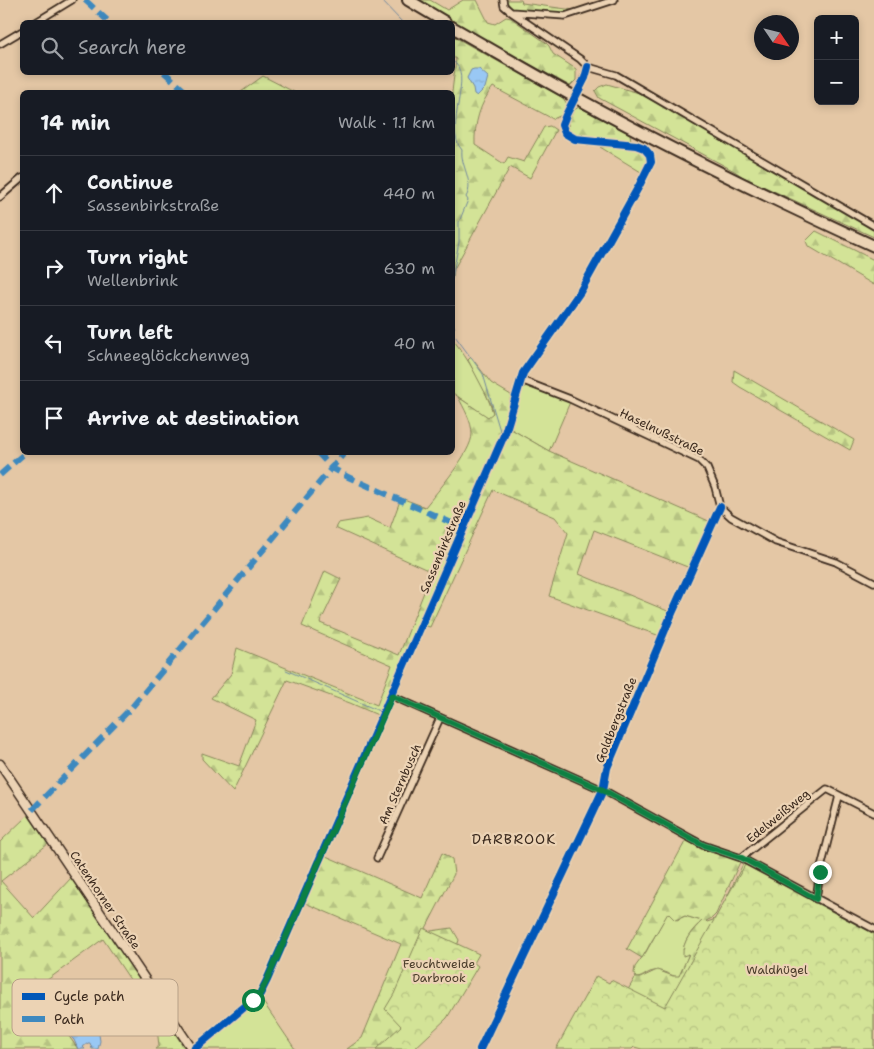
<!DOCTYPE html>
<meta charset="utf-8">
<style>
:root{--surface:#171b24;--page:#242831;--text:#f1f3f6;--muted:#9ea1a6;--line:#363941}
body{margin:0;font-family:"Shantell Sans",sans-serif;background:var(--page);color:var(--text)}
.controls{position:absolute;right:15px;top:15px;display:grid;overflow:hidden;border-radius:8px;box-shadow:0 2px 8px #0003}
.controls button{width:45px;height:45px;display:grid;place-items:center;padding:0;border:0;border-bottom:1px solid var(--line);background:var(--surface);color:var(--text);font:25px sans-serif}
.compass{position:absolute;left:754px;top:15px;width:45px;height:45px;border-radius:50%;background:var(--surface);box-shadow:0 2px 8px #0003;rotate:125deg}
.stop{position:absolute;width:15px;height:15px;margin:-11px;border:4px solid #0b8043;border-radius:50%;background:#fff}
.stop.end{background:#0b8043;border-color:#fff;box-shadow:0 1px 5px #0008}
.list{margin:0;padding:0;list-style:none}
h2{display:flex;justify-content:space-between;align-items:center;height:65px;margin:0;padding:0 20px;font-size:21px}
h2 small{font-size:16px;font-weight:400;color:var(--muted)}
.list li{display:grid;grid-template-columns:32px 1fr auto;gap:15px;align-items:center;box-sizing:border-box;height:75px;padding:0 20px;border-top:1px solid var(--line)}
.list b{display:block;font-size:19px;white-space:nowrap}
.list p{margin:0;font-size:16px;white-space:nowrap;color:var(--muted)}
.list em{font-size:16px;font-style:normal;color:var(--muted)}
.icon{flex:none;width:28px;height:28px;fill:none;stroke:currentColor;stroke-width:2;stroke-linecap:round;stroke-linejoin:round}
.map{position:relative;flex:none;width:874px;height:1049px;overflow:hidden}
.search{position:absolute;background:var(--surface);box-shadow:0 2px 8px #0003;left:20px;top:20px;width:435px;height:55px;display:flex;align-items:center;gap:12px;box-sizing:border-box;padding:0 18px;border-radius:8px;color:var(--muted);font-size:19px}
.panel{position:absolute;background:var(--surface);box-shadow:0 2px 8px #0003;left:20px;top:90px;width:435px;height:365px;border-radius:8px}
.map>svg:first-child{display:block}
</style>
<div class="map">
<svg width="874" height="1049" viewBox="0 0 874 1049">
<defs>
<pattern id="forest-firs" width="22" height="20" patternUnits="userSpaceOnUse" patternTransform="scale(1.25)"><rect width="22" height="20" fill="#d3e397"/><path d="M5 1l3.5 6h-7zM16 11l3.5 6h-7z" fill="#b6c382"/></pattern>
<pattern id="park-crowns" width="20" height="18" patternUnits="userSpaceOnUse" patternTransform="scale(1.25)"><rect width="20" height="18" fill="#d3e397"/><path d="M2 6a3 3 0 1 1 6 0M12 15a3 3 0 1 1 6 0" fill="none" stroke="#b6c382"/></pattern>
<pattern id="water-ripples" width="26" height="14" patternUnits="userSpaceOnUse" patternTransform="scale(1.25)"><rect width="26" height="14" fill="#99c8f4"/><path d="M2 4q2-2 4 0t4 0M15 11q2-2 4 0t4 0" fill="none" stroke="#85acd1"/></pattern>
</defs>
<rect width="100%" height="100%" fill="#e4c7a5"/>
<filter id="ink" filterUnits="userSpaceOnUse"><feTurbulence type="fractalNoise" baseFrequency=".02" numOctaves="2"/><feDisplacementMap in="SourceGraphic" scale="10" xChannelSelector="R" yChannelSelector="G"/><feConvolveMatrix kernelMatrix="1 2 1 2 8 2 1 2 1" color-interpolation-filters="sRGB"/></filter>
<g filter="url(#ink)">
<path fill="#d3e397" stroke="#87865a" d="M452,338C469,361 485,386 493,413L488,418L453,393Z
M528,385L570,402L549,451L511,429L522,389Z
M670,913L672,917L677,920L685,916L702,921C693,929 686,937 683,950L689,953L682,972L678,977C668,975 661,968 650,972C645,974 642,978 636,978L634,973L635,967L646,952L667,914Z
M261,999L295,1049H202L201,1048Z"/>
<path fill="url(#forest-firs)" stroke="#87865a" d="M415,0H430L447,10L463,0H477L488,22L495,24L506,17L511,18L545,42L549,46L553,54L576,69V80L570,86L439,15Z
M506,0H521L522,3L574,10L567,13L516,12L512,9Z
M453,36L563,98L567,104L562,115L553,119L493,87C480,103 474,124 475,145L504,164L508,157L524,162L544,127L550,126L556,130L530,178L510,167L454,269L453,277L452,92L456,59L453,57Z
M263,76L294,92H241Z
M607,84L639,93L874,228V237L743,177L736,172L599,98L595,91L599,87Z
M579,107L630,134L631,141C614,139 584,140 569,131L568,123L574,110Z
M600,147C612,147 643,143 646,158C648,163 645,169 641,172Z
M816,231L874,260V285L808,246L806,241Z
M471,357L491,383L511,395L504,425L549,451L711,522L690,568L594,530L579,574L670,612L660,636L549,596L568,533L555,517L493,490L430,627L419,624L380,716L350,703L287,680L233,792L202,759V753L239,766L256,720L211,698L231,674L237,648L377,705L392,665L302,626L325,571L341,579L320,623L399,655L432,572L335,528L338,523L368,518L390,528L401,498L425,507C437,492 472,452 472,434C472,422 464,408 458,397L488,417L493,413L491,404L468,360Z
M734,370L854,440L850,450L740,387L733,382Z
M28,815L48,844L1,881L34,918L71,878L149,994L143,999L103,939L35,989L78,1049H0V842Z
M686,840L701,849L738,860L740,862L716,914L712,918L706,921L707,922L713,920L718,915L743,864L874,934V1049H650L626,993L635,978H640L657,970L673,976H679L689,954L683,956C682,941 692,931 702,921L685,916L675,920L668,913L642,958L627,949Z
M442,853L452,859L454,874L424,932L452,928L459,940L456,950L411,1034L410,1049H347L362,1038L401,944L305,903L326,856L422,898Z
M162,1013L185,1049H155L159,1046L156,1019Z"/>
<path fill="url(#park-crowns)" stroke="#87865a" d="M745,865L874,934V1049H642L634,1047L632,1049H556L596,976L609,983L611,980L665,1007Z
M423,928L479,954L474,963L478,966L447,1018L414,1049H376L401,1026L385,1009L394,994Z"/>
<path fill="url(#water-ripples)" stroke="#73899e" d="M474,69H479L488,77L485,88L477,96L474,94L473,88L467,78L471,70Z
M59,1020L64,1025L70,1026L71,1029L69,1032L75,1037L78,1031L75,1027L79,1022L98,1028L100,1041L98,1049H92L90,1043H88L83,1047L85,1049H78L74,1040L57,1022Z"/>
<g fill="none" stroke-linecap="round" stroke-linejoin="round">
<path stroke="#73899e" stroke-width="1" d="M381,0L402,22
M452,61C476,72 442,129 462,150C460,166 475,182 466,197L468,200L459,222V242L452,279
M452,324L455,327
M455,336L483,374L501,434
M499,455L513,417
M470,523L496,461
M437,582L452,549
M416,630L434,589
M421,636L465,535
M286,670L379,711H381L389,692"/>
<g stroke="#3b2a1e" stroke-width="9">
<path id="street" d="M503,0L504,6L511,12L565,16L614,0
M511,12L580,59L588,67L616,75L874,226
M36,22L72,0
M0,44L22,31
M578,93L588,67
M0,197L22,178
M521,380L570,399L699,460L707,468L715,487L720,507L731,517L776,542L836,562L874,582
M392,696L603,790L688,837L703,845L741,858L874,929
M377,858L440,718
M741,858L827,789L874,813
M816,899L820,872L839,796
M194,1049L260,994L267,980L505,433L523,373L580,292L639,186L651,162L650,155L644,148L636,145L575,139L565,133L562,125L572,103
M480,1049L603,790L607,768L673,611L720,507"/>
</g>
<g stroke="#3b2a1e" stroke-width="11">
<path id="secondary" d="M0,764L192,1049"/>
</g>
<g stroke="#3b2a1e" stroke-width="14">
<path id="highway" d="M408,0L445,22
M452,27C496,52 540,78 584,102C679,154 776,201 874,246"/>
</g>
<use href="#street" stroke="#ecd3b4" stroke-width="5.5"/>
<use href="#secondary" stroke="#ecd3b4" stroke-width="8"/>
<use href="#highway" stroke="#ecd3b4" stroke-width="10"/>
<path stroke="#3e89bf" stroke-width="6" stroke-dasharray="12 6" stroke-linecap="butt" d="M85,0L109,22
M164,72L186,92
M317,452L332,468L348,477L463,528
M0,475L26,452
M32,810L132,707L345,452"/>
<g stroke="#ecd3b4" stroke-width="11">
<path id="cycleway" d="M194,1049L260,994L267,980L505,433L523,373L580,292L639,186L651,162L650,155L644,148L636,145L575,139L565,133L562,125L566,115L585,78L588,67
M480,1049L603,790L607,768L673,611L720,507"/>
</g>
<use href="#cycleway" stroke="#0057b8" stroke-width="8"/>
</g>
</g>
<g fill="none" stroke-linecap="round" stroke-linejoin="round" filter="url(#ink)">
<path stroke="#0b8043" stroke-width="6" d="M253,1000L260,994L267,980L392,696L603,790L688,837L703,845L742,858L816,899L820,872"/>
</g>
<g text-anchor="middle" stroke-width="4.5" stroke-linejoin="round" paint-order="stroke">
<g font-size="12" fill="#3b2a1e" stroke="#ecd3b4">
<text transform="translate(662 432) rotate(26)" y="4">Haselnußstraße</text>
<text transform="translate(443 547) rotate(-67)" y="4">Sassenbirkstraße</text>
<text transform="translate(616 720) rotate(-68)" y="4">Goldbergstraße</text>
<text transform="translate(400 784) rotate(-66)" y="4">Am Sternbusch</text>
<text transform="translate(778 816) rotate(-39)" y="4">Edelweißweg</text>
<text transform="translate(105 900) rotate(56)" y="4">Catenhorner Straße</text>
</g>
<g font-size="12" fill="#4a3c2a" stroke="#ecd3b4">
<text x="439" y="968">Feuchtweide<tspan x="439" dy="14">Darbrook</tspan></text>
<text x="777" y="974">Waldhügel</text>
</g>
<g font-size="14" letter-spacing="1" fill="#3b2a1e" stroke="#ecd3b4">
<text x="514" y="844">DARBROOK</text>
</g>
</g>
<rect x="12" y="979" width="166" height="57" rx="8" fill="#ecd3b4" stroke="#b7a087" stroke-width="1"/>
<rect x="22" y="993" width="23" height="7" fill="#0057b8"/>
<rect x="22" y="1016" width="23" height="6" fill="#3e89bf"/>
<g font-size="14" fill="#3b2a1e">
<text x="54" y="1001">Cycle path</text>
<text x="54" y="1024">Path</text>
</g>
</svg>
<div class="controls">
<button>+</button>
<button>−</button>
</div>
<svg class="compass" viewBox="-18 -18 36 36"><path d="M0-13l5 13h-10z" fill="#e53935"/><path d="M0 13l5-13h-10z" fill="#9ea1a6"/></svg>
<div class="stop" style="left:253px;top:1000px"></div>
<div class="stop end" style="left:820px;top:872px"></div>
<div class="search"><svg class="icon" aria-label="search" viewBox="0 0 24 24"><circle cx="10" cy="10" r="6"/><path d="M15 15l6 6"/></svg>Search here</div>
<section class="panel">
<h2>14 min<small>Walk · 1.1 km</small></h2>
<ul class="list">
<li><svg class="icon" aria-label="ahead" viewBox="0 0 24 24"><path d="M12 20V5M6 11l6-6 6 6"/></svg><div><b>Continue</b><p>Sassenbirkstraße</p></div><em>440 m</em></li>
<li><svg class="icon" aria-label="right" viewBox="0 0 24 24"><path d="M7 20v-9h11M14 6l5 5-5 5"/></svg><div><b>Turn right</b><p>Wellenbrink</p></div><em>630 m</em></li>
<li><svg class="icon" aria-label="left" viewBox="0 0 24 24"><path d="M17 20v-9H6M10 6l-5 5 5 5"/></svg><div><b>Turn left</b><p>Schneeglöckchenweg</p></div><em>40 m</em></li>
<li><svg class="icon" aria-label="arrive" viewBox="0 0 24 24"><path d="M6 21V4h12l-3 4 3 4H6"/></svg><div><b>Arrive at destination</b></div></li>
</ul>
</section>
</div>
